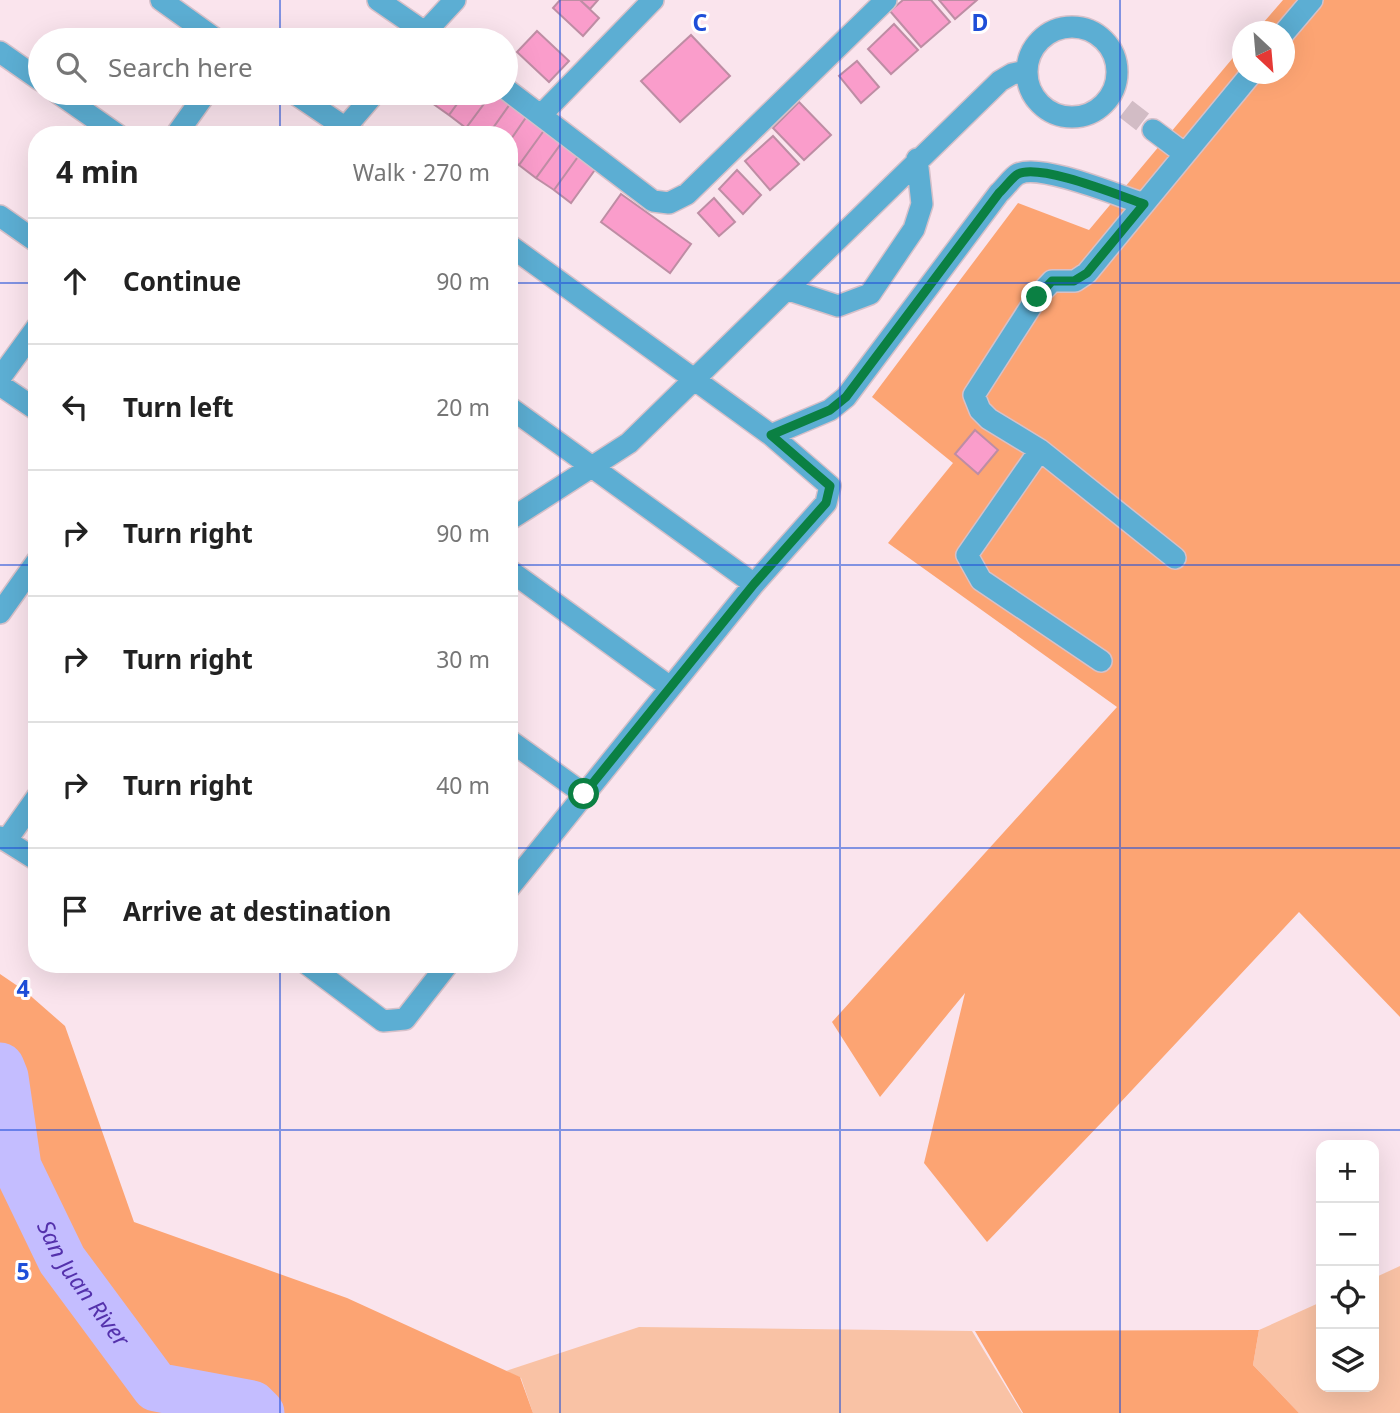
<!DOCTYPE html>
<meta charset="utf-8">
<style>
:root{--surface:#fff;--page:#f6f6f6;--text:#222;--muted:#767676;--line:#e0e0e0}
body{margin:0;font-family:"Noto Sans",sans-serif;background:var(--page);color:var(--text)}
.controls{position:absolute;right:21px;bottom:21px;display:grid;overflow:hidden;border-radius:14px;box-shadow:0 7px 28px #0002}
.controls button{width:63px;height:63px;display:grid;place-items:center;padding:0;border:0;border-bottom:2px solid var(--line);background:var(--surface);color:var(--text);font:35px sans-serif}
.compass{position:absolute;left:1232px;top:21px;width:63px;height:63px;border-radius:50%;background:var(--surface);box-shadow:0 7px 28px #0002;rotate:154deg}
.stop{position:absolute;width:21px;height:21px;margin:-16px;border:5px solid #0b8043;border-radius:50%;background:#fff}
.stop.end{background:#0b8043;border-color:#fff;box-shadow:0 2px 7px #0008}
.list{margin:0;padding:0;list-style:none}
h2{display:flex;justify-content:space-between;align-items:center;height:91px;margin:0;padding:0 28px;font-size:30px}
h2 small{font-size:23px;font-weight:400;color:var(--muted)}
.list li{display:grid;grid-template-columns:46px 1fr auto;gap:21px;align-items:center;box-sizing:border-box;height:126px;padding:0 28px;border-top:2px solid var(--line)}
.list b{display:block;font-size:26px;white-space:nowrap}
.list em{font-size:23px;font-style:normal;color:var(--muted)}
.icon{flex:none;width:38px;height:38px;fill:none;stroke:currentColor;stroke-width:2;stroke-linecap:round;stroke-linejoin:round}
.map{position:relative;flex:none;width:1400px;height:1413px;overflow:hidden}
.search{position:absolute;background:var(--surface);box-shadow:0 7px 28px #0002;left:28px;top:28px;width:490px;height:77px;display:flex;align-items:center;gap:18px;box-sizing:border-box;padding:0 24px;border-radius:38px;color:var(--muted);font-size:26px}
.panel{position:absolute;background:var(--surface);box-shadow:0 7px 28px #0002;left:28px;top:126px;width:490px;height:847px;border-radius:28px}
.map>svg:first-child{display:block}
</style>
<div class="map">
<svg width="1400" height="1413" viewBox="0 0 1400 1413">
<rect width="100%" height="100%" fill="#fae4ed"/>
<path fill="#f9c2a5" d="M1400,1266V1413H1299L1253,1365L1259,1330L1321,1302V1387H1374V1278Z
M639,1327L972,1331L1022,1413H533L521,1378L506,1371Z"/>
<path fill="#fca473" d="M1283,0H1400V1017L1299,912L1103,1121L987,1242L924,1163L965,993L880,1097L832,1022L1117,707L888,543L953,463L872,397L1018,203L1089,230L1242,47V74H1284V32L1256,31Z
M0,974L25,991L65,1026L134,1222L347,1298L520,1377L533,1413H0Z
M1259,1330L1253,1365L1299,1413H1023L975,1331Z"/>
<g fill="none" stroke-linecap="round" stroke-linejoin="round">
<path stroke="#c4bdff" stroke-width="49" id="s1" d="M0,1067L4,1077L17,1167L62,1260L156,1387L252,1405L260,1413"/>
</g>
<path fill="#fa9dcb" stroke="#be8da4" stroke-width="2" d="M560,0H580L599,18L583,36L553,8Z
M580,0H598L590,9Z
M903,0H931L950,22L921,47L890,11Z
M939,0H977L955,19Z
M894,24L918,50L891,74L868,49Z
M537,31L569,61L549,82L517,52Z
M691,35L730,76L680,122L641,81Z
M857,61L879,87L861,103L839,76Z
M418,93H439L432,103Z
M439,93H465L449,115L432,103Z
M465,93H492L466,128L449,115Z
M492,93L510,104L488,135H476L466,128Z
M799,102L831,135L804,160L773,128Z
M510,104L527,116L509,142V135H488Z
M527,116L545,129L519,165L509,158V142Z
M545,129L563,141L536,178L519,165Z
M773,136L799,164L770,190L745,161Z
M563,141L580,154L554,190L536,178Z
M580,154L597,167L571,203L554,190Z
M737,170L761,195L743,214L719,189Z
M621,194L691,244L670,273L601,222Z
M714,198L735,222L719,236L698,213Z
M975,430L998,450L978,474L955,454Z"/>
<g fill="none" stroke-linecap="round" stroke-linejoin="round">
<path stroke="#d2bcc5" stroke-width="21" stroke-dasharray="21 10" stroke-linecap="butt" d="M1126,109L1153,130"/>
<g stroke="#d6c0c9" stroke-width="24">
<path id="minor" d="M161,0L217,40
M378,0L436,40
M1027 72a45 45 0 1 1 90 0a45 45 0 1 1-90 0Z
M1284,33L1312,0
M418,40L455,0
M0,52L40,80
M506,89L653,201L669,203L687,194L886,0
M58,93L118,135
M294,93L356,135
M542,114L653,0
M1153,130L1185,154
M176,135L206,93
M339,135L375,93
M0,216L37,242
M509,245L771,435L830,486L826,503L754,584L509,888
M786,289L838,306L870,294L914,229L922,204L917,159
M0,378L37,327
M0,385L37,410
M509,407L754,584
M771,435L830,410L846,397L999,193C1005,188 1012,177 1018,174C1041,163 1119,196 1144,204
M1040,450L967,555L981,580L1101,661
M509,520L629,443L1000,81L1012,74L1026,71
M1175,558L1040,450L989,419L980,410L974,395L1037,297L1052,281H1075L1087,273L1251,74
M509,570L670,687
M0,613L37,561
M509,740L584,794
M0,837L37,860
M6,841L37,797
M307,964L383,1021L405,1019L448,964"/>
</g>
<use href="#minor" stroke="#5caed3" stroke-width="21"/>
</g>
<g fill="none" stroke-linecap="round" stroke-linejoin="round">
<path stroke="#0b8043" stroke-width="9" d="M584,794L754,584L826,503L830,486L771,435L830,410L846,397L999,193C1005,188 1012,177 1018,174C1040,163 1120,196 1144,204L1087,273L1074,281H1052L1037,297"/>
</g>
<path fill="none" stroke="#1d4ed8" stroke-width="2" stroke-opacity="0.55" d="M280,0V40M560,0V1413M840,0V1413M1120,0V1413M280,93V135M0,283H37M509,283H1400M0,565H37M509,565H1400M0,848H37M509,848H1400M280,964V1413M0,1130H1400"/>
<g text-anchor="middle" stroke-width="6" stroke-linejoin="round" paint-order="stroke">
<g font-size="23" font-style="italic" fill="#5431ac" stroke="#fff">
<text dy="8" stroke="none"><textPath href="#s1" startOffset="236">San Juan River</textPath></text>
</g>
</g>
<g font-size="23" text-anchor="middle" font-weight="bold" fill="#1d4ed8" stroke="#fff" stroke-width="6" stroke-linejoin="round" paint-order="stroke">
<text x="700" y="31">C</text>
<text x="980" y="31">D</text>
<text x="23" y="997">4</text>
<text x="23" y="1280">5</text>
</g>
</svg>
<div class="controls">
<button>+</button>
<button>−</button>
<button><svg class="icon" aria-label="locate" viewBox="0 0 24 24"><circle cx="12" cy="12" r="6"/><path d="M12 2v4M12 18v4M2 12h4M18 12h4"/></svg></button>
<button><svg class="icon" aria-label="layers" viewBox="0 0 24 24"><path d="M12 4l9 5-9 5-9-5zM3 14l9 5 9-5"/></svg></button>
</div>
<svg class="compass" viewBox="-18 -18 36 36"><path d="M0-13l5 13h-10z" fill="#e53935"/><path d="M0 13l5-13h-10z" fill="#767676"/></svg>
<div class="stop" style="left:584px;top:794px"></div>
<div class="stop end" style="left:1037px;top:297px"></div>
<div class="search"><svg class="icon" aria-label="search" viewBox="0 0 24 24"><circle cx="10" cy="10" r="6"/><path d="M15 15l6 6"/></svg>Search here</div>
<section class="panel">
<h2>4 min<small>Walk · 270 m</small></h2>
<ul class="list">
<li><svg class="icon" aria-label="ahead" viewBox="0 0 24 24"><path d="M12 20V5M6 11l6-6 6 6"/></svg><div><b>Continue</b></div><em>90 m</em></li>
<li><svg class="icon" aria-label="left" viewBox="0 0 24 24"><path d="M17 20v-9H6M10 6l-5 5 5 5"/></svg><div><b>Turn left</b></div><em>20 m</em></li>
<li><svg class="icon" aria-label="right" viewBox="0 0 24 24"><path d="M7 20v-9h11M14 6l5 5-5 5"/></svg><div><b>Turn right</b></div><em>90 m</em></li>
<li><svg class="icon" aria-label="right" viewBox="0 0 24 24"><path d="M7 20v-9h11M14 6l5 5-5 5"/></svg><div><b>Turn right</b></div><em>30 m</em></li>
<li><svg class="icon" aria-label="right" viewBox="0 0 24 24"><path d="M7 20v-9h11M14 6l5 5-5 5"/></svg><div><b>Turn right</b></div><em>40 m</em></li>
<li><svg class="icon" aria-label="arrive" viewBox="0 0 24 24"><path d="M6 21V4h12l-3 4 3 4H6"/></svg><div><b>Arrive at destination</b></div></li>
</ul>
</section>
</div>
